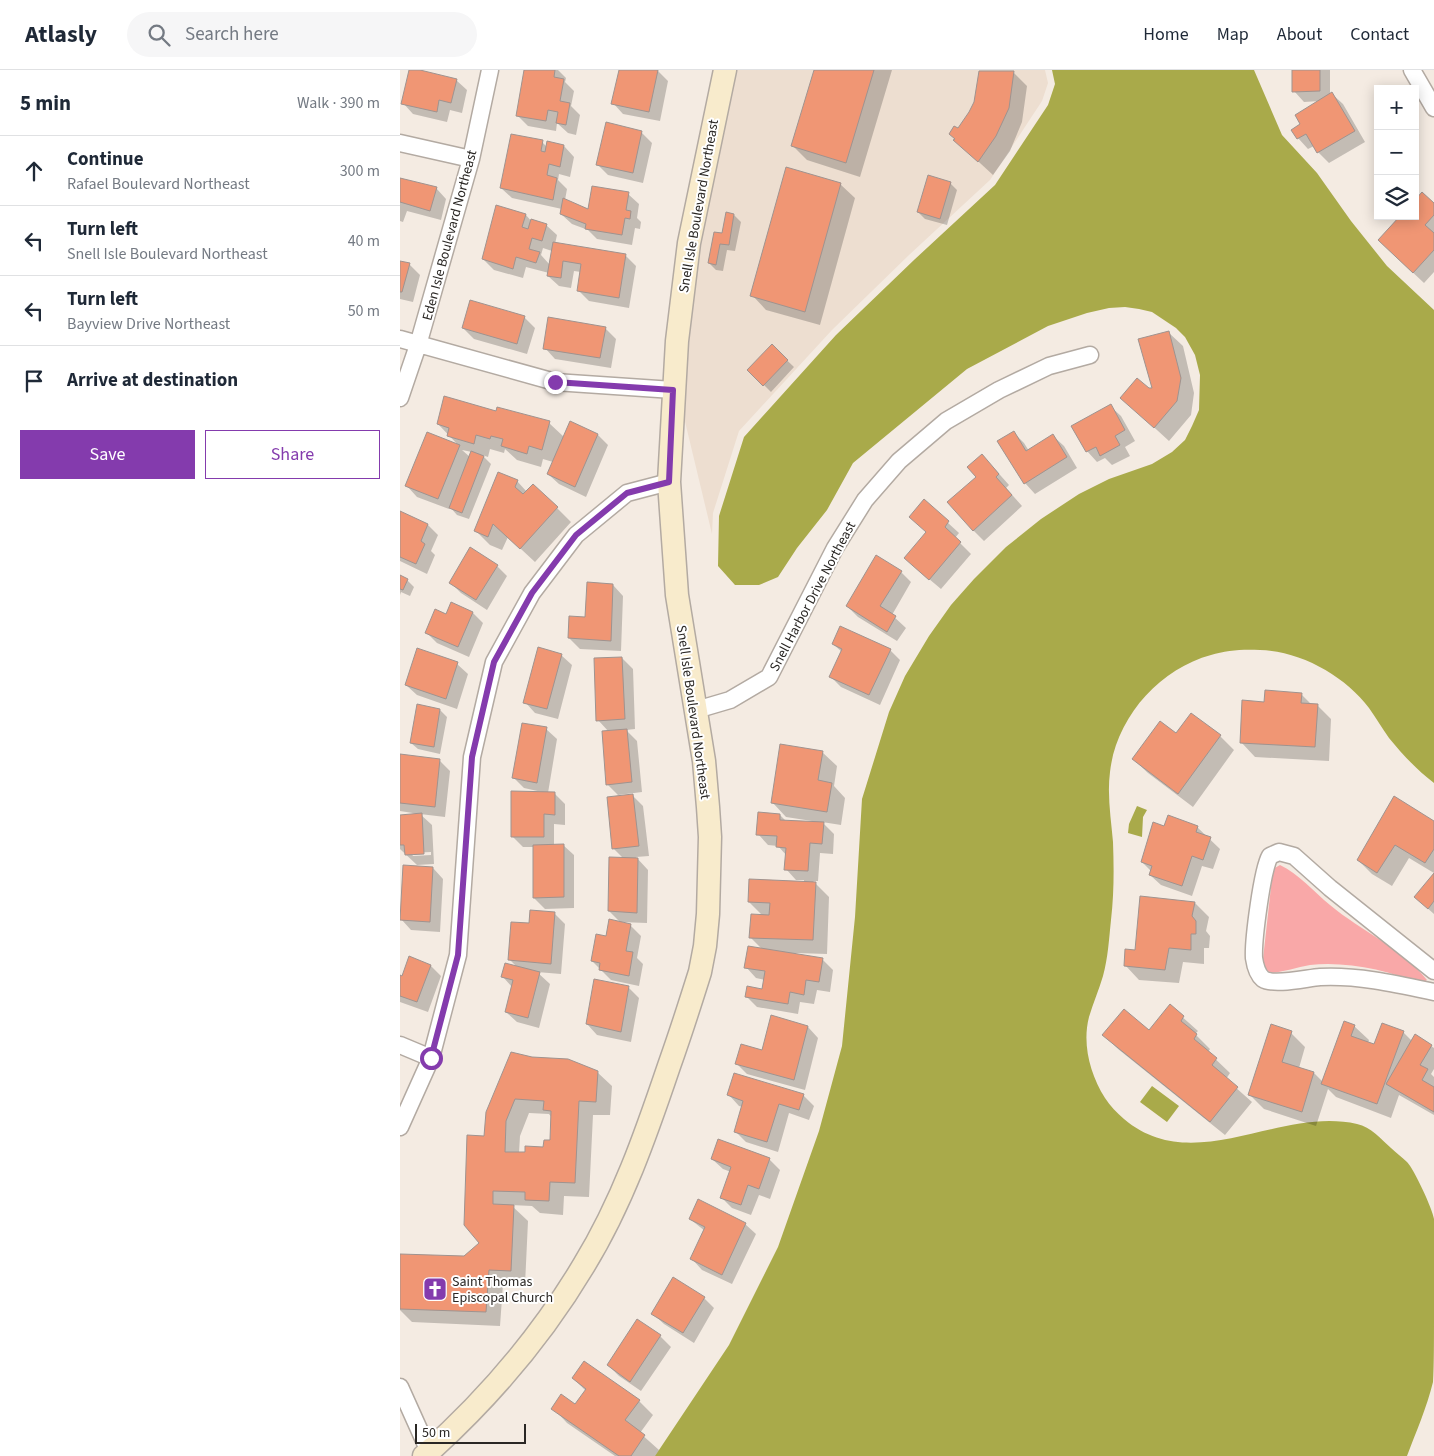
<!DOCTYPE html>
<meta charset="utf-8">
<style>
:root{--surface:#fff;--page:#f6f6f7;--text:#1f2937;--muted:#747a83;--line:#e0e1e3;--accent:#843bad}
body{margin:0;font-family:"Source Sans 3",sans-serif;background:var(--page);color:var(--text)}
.controls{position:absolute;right:15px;top:15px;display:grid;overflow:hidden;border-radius:0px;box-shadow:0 2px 12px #0003}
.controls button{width:45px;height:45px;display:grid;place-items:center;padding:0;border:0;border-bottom:1px solid var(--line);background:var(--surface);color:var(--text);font:25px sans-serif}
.scale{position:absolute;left:15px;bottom:12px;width:111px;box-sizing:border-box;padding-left:5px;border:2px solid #2a2724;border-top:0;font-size:14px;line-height:18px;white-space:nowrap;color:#2a2724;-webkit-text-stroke:4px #fff;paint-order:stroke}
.stop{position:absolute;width:15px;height:15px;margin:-11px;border:4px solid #843bad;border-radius:50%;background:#fff}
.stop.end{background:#843bad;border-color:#fff;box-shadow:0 1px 5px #0008}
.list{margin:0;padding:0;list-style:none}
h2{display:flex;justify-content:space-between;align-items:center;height:65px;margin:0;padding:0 20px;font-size:21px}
h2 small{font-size:16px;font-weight:400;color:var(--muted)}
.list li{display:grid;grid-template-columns:32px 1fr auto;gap:15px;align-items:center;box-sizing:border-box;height:70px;padding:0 20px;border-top:1px solid var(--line)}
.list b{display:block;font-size:19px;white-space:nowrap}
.list p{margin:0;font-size:16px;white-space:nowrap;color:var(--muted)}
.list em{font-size:16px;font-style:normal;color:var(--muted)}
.actions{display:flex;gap:10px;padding:15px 20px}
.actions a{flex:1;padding:11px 0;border:1px solid var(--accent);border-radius:0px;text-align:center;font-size:18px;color:var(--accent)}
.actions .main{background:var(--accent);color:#fff}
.icon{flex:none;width:28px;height:28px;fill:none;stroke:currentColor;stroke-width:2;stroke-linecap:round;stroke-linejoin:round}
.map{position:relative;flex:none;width:1034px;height:1386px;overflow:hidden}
header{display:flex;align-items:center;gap:30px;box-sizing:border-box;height:70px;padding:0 25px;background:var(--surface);border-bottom:1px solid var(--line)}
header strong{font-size:24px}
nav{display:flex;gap:28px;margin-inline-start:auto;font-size:18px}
.search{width:350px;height:45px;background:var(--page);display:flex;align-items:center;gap:12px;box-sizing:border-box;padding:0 18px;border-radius:28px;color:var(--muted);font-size:19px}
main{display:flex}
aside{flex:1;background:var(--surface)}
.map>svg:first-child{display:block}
</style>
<header>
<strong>Atlasly</strong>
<div class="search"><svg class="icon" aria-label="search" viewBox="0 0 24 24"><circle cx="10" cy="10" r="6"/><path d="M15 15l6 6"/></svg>Search here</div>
<nav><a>Home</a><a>Map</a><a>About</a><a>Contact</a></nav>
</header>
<main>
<aside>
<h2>5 min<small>Walk · 390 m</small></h2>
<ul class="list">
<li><svg class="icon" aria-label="ahead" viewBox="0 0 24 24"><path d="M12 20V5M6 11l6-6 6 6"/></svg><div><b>Continue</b><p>Rafael Boulevard Northeast</p></div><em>300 m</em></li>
<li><svg class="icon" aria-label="left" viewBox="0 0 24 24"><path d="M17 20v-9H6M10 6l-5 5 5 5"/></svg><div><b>Turn left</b><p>Snell Isle Boulevard Northeast</p></div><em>40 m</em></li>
<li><svg class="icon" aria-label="left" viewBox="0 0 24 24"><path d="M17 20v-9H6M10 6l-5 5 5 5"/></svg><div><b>Turn left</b><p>Bayview Drive Northeast</p></div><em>50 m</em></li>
<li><svg class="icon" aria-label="arrive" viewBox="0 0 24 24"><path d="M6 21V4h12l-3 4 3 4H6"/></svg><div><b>Arrive at destination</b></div></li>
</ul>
<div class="actions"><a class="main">Save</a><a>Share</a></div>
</aside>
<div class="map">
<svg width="1034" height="1386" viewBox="0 0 1034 1386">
<rect width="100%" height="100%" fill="#f4ebe2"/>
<path fill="#edded0" d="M333,0H645L648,13L642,31L590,110L509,185L432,260L339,361L313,443L312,464L282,339L291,214Z"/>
<path fill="#f9a8a8" d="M880,795C899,804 914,822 930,835C961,861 1002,878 1027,910L1021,914C988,900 946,891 910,895C897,897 884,902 871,903L865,899L863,889L873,799Z"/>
<path fill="#a9aa4a" d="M652,0H854L882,65L917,103L951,151L987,196L1034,240V713C1017,700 1002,684 989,668C982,658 976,648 969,638C945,606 901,581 860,580C844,579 826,580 811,585C759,599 716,648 710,702C707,725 711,749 713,772C714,799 714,824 711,850C709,869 708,888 703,906C699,920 693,933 689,947C682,974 690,1004 705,1028C710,1036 717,1043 724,1049C794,1108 879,1036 957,1054C971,1057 981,1069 991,1078C996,1083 1002,1087 1007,1092C1014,1099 1033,1140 1034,1149C1034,1159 1034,1169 1034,1178C1034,1201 1034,1225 1034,1249C1034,1267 1034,1296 1033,1312C1027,1337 1016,1362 1007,1386H255L329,1275L378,1177L419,1061L442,976L455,847L462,729L489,642L505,606L529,566L551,535L574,509L606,477L641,449L679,424L709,409L752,394L772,382L785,370L792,356L799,340L800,305L795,285L785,267L776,258L752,242L739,239L725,237L709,238L687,243L648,256L567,299L453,393L427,440L397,478L378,507L359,515H335L318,496L319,446L344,367L436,265L514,190L595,115L648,35L655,14Z
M737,736L747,740L743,747L742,767L728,763L729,754Z
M752,1016L779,1036L767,1052L740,1032Z"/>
<path fill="#0003" fill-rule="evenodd" d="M10,0L56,10L67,20L62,43L50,40L47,52L13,44L3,33Z
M126,0H158L166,8L165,12L174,21L171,36L180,45L176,65L168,63L157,53L156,61L128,56L117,45Z
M220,0H257L268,11L260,51L223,44L213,33Z
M415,0H492L460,107L407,90L393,76Z
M894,0H930V25L932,24L943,34L965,72L929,93L918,82L914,76L908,79L898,68L902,55L920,31L904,32L894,21Z
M613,2L627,16L622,52L610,81L593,105L555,70L558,60Z
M241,62L252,73L243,113L208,105L198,95Z
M142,72L147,77L164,76L174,87L170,107L159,104L158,110L167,119L165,130L189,140L228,124L239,134L237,148L241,152L240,159L235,158L232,175L197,169L188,160L172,154L161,144L162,139L112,128L101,118Z
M0,109L36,118L46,129L41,150L7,141L3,152L0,151Z
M550,113L557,120L547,155L525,149L518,142Z
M440,114L455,128L420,255L366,240L352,225Z
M1034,135V202L1024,213L990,181L1015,146Z
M126,145L132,152L146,155L157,165L155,174L225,185L236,196L229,238L189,231L178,220L181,202L174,201L171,218L159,216L148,206L149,203L126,197L123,208L94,200L83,189ZM143,178L152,181L150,195L141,185Z
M334,145L341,152L335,181L327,180L323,201L316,200L309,193Z
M0,192L9,194L20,205L13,232L0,229Z
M124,247L135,258L127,284L74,269L63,258Z
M205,258L216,269L211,298L155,289L145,278Z
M768,262L783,276L794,323L791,345L769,371L722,328L753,318Z
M372,276L394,297L371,322L349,300Z
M710,336L721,346L735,371L725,377L730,386L712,395L705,388L697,392L687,381Z
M97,342L149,353L164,367L198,365L208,375L186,427L159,414L148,404L153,392L143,389L141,397L117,390L105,379L104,383L90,379L88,387L82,385L91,394L69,449L57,445L50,437L49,439L17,427L7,416L59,376L38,354ZM62,380L72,382L70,387Z
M613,362L624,373L629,381L653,366L664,376L677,398L635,424L625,413Z
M593,397L609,415L606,418L622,436L584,471L573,460Z
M117,411L127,422L157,438L171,452L135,492L108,467L102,480L90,475L76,461Z
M524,431L559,463L555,468L571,484L541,519L516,498L527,463Z
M0,445L28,455L38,465L31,481L35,485L27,504L0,491Z
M97,496L107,506L87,540L61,523L50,512Z
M501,502L511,512L492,545L506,558L497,571L458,547L447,536Z
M0,507L7,510L14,517L10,526L1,522L0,525Z
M213,515L223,526L221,581L180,579L169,568Z
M73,543L83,553L69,587L37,573L26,562Z
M433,574L490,580L500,590L480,635L441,617L430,606L442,582Z
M161,585L172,595L158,649L135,643L125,632Z
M222,588L233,599L235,659L226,660L237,671L242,722L218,725L207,714L209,662L198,650Z
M57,594L68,604L57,639L17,625L6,615Z
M901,624L912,635H917L931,649L929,691L855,687L841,672L865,633Z
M40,640L47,647L40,684L18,679L11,673Z
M146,659L157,669L148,723H154L165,734V755L154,754V775H163L174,785V838L145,839L134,828V777H123L112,766L142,722L124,718L114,708Z
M776,665L820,666L834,680L793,737L748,703L733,689Z
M422,682L437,696L434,716L445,728L441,755L422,752L434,764L433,784L420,783L418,811H413L429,827L427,884L396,883L395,885L422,889L433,900L430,922L417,920L414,934L400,932L398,944L357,937L347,927L363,920L365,910L356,908L346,897L363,880L351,868L363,846L349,832L404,813V810H396L386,799L387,786L378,776L368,775L358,764L380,745L386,751L412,753V751L386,747L372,732Z
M0,685L39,690L50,701L45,747L20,744L32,755L34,794L17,795L0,779V746L19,744L0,741ZM31,782V785L13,786L11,783Z
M233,726L243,736L249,786L236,787L248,800L247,853L220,852L209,841L224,789L213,778Z
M1034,752V803L1009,788L992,816L972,804L958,790Z
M765,757H797L820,779L813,799L802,796L792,826L761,815L750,805L751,801L742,792Z
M33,798L43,809L40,862L11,860L1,849Z
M1034,805V844L1026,837Z
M795,833L809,847L806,861L810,866L809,878H804V894L783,892L779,913L739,910L725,895L736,882Z
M154,843L165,854L161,904L137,902L150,914L139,958L117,952L106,942L112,917L103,907L117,897L109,889L130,855Z
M230,855L241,866L237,888L243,894L239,916L211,910L192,891L206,867Z
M31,896L41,906L28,942L0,932V906L2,907Z
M195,911L229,918L239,928L231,972L197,965L187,954Z
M770,936L798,961L795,964L810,979L808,982L830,1003L826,1009L852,1032L825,1065L718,979L704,965L749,961Z
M954,956L969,970L968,973L974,975L1003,962L1012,971L1031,976L1034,978V999L1031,1004L1034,1007V1045L999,1025L991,1048L936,1027L928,1019L916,1056L864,1039L850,1025L891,963L905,977L899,998L914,1003L923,1012Z
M408,957L418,968L405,1020L347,1004L337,994Z
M132,988L197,1002L212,1016L210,1045H193L189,1127L164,1126L163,1145L140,1143L132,1136L111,1135L128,1151L125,1215L103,1214L100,1256L12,1252L0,1240V1192L64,1188L81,1173L86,1068ZM129,1043L149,1044L152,1048L151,1071L144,1078L119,1083L120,1066Z
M329,1025H403L414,1036L409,1050L389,1043L378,1082L346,1072L335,1061L343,1037L339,1036Z
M312,1089H369L380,1100L370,1129L359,1125L351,1145L332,1138L321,1127L331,1102L323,1099Z
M290,1149L345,1154L356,1164L332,1214L302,1200L292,1189L305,1161Z
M304,1228L314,1238L294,1273L264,1254L253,1244Z
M260,1266L271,1277L241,1321L219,1306L208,1295Z
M173,1308L239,1331L253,1345L240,1363L259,1380L255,1386H215L167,1353L153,1338L175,1336L186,1321Z"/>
<path fill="#f09674" stroke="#9f938f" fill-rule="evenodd" d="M9,0H20L57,9L51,33L39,30L37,42L1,34Z
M124,0H155L154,7L164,9L160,31L170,33L166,55L156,53L158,42L148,40L146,51L116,46Z
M219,0H258L249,42L211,34Z
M414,0H474L446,93L391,76Z
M892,0H920V21L892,22Z
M579,1H614L609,38L596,66L578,92L553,70L555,69L549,64L554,56L558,58L569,42L574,32Z
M932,22L955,61L917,83L906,64L897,69L891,60L900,54L895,45Z
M206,52L242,61L233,103L196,95Z
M111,64L143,70L141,81L145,82L147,71L164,75L160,97L149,94L147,105L157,108L153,130L100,118Z
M386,97L441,113L405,242L350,226Z
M528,105L551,112L540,149L517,142Z
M0,108L37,117L30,141L0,132Z
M192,116L229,122L226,140L231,141L230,149L225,148L222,165L185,159L186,154L160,144L163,128L188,139Z
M1022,122L1034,133V145L1025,155L1034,163V180L1013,203L978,170L1000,146H1015V130Z
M96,135L126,144L122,157L128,159L131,149L147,154L142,171L132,168L129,179L140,182L136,193L116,187L113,199L82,189Z
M326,142L334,144L329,175L320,174L316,195L308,193L314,162L322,163Z
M153,172L226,184L219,228L177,221L181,194L163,191L161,208L147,206Z
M0,191L10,193L2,222H0Z
M70,230L125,246L117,274L62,258Z
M148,247L206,257L200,288L143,279Z
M769,261L781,308L777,331L754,358L720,328L737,308L749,318H752L738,269Z
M372,274L388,290L363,316L347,300Z
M44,326L96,341L97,337L150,351L142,380L129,376L127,384L101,376L103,369L91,366L90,369L76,365L74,374L47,366L49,358L37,354Z
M711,334L725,360L715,366L720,375L700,386L696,377L686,382L671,356Z
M170,351L198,364L175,417L147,404Z
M614,361L626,381L653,364L667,387L624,414L597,371Z
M27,362L60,375L38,429L5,416Z
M71,381L84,386L62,443L49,438Z
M582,384L599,404L596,407L612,425L573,461L547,432L576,407L567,397Z
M98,402L118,410L115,417L123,424L133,414L158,437L120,479L93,454L88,467L74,461Z
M524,429L549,451L545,457L561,472L529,510L504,488L526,462L509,447Z
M0,441L28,454L21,471L25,474L16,494L0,487Z
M70,477L98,495L76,530L49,513Z
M476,485L502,501L480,536L496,546L487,562L446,536Z
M0,505L8,509L3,520L0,519Z
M187,512L213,514L211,571L168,568L169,546L185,547Z
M51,532L73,542L58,577L25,563L35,539L46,544Z
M440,556L491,579L469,625L429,607L442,579L432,574Z
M138,577L162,584L147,639L123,633Z
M17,578L58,592L46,629L5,615Z
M222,587L225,649L196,651L194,588Z
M865,620L902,623L901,633L918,634L915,677L840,673L842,630L864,632Z
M17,634L40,639L34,677L10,673Z
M791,643L821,665L778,724L732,689L760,651L776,663Z
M122,653L147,657L137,713L112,708Z
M227,659L232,712L206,715L202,661Z
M380,674L423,681L418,710L432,713L427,742L371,733Z
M0,684L40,689L35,737L0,733Z
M111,721L155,722V745L144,744V767H111Z
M233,724L239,776L212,779L207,727Z
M994,726L1034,751V779L1025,793L995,775L977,803L957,790Z
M358,742L380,744V750L424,752L422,774L410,773L408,801L384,800L386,778L376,777L377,766L356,765Z
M22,743L24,784L5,785L4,775H0V745Z
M768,745L798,756L796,762L811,767L803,790L792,786L782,816L749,805L752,796L741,792L753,752L764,756Z
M164,774V827L133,828V775Z
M209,787L238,788L237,843L208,841Z
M3,795L33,797L30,852L0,850Z
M1034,803V831L1028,839L1014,827Z
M349,809L416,812L413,870L349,868L351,844L369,845L370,833L348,832Z
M740,826L795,832L792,846L796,851V864H791V880L769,878L765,900L724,896L725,879L735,880Z
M130,840L155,842L151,894L108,890L111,852L129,853Z
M209,849L231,854L226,881L233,882L229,906L199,900L200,893L191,891L196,864L206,866Z
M348,876L423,888L419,912L406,910L404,925L390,922L388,934L345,927L347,916L362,919L365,901L344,898Z
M9,886L31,895L17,932L0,926V905L2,906Z
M105,893L140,902L128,948L105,942L113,910L101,907Z
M194,909L229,916L221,962L186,954Z
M770,934L784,946L781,951L797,964L794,969L817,988L812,995L838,1017L810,1052L702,965L724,939L749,960Z
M371,945L408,956L394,1010L335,994L341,974L362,980Z
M944,951L955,955L951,966L974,974L982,953L1004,961L977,1034L921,1014Z
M871,954L892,961L882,992L914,1002L902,1042L848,1025Z
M1015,964L1032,975L1020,995L1028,999L1022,1010L1034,1017V1042L986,1014Z
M111,982L132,987L168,989L198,1001L196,1032L179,1031L175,1113L150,1112L149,1131L125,1130V1122L93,1121V1134L114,1135L111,1201L89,1200L86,1242L0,1239V1184L64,1186L79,1173L64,1155L67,1065L84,1066L86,1042ZM115,1029L144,1031L143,1040L151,1041L150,1070H144L143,1077L125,1076V1082H105L106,1051Z
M334,1003L404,1024L399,1040L379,1034L367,1072L334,1062L343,1031L327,1025Z
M318,1069L370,1088L359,1119L348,1115L341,1135L320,1128L331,1097L311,1089Z
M298,1129L346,1153L322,1205L290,1189L305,1157L289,1149Z
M273,1207L305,1227L283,1263L251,1244Z
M237,1249L261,1265L230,1312L207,1295Z
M184,1291L240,1330L225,1350L245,1365L231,1386H219L151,1339L161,1324L175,1334L186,1319L172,1308Z"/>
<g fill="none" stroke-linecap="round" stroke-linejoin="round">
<g stroke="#b3aaa2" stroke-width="19">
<path id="street" d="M1012,0L1034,38
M0,73L71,89
M0,269L155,312L273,320
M0,328L18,275L71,89L90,0
M296,640L330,630L369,607L435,478L465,430L499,391L546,351L599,320L649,296L690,285
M1034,901L930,818L894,786L879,782L870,786C862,800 853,871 854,888C855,895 857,904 863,909C874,916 907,908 920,907C958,905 997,914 1034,922
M0,975L31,988
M0,1057L31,988L58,885L72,687L94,592L132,523L176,465L227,423L269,412
M0,1317L31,1386"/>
</g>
<g stroke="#b3aaa2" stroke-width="25">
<path id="secondary" d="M24,1386C87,1330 141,1267 184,1195C222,1133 246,1064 269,996C280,965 290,934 300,902L305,876L308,844L310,767L308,737L304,691L277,525L269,412L277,271L289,173L325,0"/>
</g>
<use href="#street" stroke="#fff" stroke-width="16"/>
<use href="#secondary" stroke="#f8ebcc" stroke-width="22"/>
</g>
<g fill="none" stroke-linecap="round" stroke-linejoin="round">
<path stroke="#843bad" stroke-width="6" d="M31,988L58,885L72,687L94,592L132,523L176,465L227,423L269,412L273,320L155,312"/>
</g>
<defs>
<g id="church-square" transform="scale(1.25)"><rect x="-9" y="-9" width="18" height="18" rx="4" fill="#843bad" stroke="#fff"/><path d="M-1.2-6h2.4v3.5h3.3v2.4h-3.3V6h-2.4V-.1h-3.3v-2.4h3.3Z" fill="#fff"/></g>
</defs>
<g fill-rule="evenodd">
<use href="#church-square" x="35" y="1219"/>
</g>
<g text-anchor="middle" stroke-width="4" stroke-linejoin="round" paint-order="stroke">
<g font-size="14" fill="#2a2724" stroke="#fff">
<text transform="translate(298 136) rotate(-80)" y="5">Snell Isle Boulevard Northeast</text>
<text transform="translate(49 165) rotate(-75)" y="5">Eden Isle Boulevard Northeast</text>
<text transform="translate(412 526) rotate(-62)" y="5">Snell Harbor Drive Northeast</text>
<text transform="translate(294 642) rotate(82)" y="5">Snell Isle Boulevard Northeast</text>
</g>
<g font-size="14" fill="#2a2724" stroke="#fff" text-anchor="start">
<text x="52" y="1216">Saint Thomas<tspan x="52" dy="16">Episcopal Church</tspan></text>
</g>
</g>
</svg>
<div class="controls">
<button>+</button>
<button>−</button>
<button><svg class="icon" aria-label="layers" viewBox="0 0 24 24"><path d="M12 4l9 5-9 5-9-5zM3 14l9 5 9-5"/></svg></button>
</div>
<div class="scale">50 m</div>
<div class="stop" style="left:31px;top:988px"></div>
<div class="stop end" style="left:155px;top:312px"></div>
</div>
</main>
